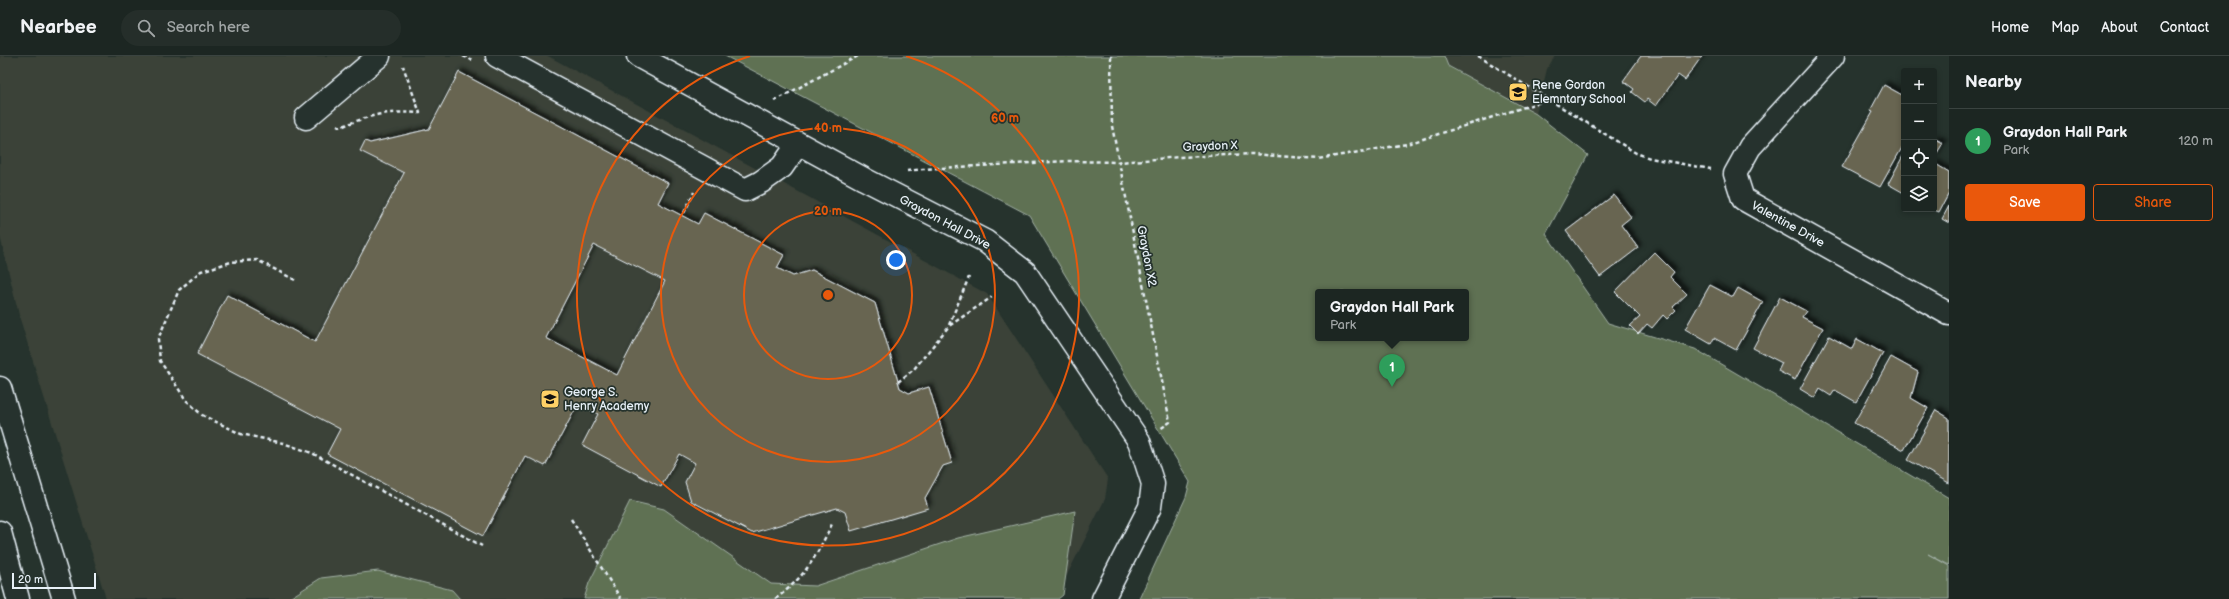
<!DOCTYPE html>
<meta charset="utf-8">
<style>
:root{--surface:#1c2622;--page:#252e2a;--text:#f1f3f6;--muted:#a0a5a5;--line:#3a4340;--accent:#ea580c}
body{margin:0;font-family:"Balsamiq Sans",sans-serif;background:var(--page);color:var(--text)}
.controls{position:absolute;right:12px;top:12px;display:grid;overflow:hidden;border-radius:4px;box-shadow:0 2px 6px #0003}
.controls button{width:36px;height:36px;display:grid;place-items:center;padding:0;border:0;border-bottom:1px solid var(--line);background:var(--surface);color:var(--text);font:20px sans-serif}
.scale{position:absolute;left:12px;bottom:10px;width:84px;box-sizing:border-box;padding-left:4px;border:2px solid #e8f1f8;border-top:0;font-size:11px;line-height:14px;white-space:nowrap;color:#e8f1f8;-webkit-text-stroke:3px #26332d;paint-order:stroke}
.you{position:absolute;left:896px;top:204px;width:14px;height:14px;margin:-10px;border:3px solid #fff;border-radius:50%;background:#1a73e8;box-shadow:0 0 0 6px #1a73e833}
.badge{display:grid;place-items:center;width:26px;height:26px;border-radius:50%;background:var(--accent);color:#fff;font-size:13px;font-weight:700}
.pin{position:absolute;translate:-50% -33px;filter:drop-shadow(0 1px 2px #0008)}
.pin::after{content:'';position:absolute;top:21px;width:14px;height:12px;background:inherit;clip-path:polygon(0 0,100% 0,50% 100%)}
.popup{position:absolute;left:1315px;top:233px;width:154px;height:52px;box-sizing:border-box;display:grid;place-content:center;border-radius:4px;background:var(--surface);filter:drop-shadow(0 1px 3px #0005);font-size:13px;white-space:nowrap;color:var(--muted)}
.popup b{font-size:15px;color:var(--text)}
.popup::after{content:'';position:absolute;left:50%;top:100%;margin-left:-8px;border:8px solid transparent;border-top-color:var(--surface)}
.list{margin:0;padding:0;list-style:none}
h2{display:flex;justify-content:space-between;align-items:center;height:52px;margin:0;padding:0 16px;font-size:17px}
h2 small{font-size:13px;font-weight:400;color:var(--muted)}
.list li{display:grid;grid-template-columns:26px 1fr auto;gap:12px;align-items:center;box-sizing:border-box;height:64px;padding:0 16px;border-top:1px solid var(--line)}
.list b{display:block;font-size:15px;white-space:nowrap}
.list p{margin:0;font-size:13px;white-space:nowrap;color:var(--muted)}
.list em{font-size:13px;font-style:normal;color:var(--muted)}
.actions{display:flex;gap:8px;padding:12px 16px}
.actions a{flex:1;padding:9px 0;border:1px solid var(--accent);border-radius:4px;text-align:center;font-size:14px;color:var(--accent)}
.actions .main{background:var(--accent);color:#fff}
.icon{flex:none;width:22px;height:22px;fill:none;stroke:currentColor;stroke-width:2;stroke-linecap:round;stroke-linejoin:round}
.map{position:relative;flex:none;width:1949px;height:543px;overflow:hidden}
header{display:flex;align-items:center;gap:24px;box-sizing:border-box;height:56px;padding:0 20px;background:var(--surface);border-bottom:1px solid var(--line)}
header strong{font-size:19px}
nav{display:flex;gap:22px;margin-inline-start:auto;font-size:14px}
.search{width:280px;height:36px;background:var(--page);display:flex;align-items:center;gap:10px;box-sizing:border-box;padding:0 14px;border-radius:22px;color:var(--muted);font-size:15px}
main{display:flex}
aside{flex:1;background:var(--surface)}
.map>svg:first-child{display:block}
</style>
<header>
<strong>Nearbee</strong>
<div class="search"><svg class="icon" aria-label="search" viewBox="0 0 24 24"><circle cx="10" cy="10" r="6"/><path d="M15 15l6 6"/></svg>Search here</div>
<nav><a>Home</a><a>Map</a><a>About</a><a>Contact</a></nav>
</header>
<main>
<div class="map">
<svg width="1949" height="543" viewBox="0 0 1949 543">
<defs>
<filter id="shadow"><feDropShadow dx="3.5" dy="-3.5" stdDeviation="2" flood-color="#0009"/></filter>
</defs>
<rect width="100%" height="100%" fill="#26332d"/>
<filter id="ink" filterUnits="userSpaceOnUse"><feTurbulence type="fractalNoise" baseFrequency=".025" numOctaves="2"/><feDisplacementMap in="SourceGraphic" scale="8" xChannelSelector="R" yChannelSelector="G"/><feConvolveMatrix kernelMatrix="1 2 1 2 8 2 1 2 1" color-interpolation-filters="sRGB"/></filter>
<g filter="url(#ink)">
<path fill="#3a4238" d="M0,0H548L987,238L1108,423L1105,443L1055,543H106L20,263L0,180Z
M1431,0H1555L1547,13L1536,58Z"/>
<path fill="#5e7153" stroke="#a3b1a6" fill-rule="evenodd" d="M725,0H1444L1448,10L1536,58L1588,99L1546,178L1608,267L1695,293L1949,442V509L1928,498L1949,510V543H1139L1186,441L1190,426L1029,159ZM1318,236H1466V282H1318Z
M630,445L664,453L771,528L815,530L958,482L1075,455L1063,539L1058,543H584L589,527Z
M378,515L452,534L460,543H288L321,522Z"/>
<path fill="#686551" stroke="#e8f1f8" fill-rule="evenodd" filter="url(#shadow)" d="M1641,0H1702L1685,24L1678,19L1656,50L1647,43L1645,46L1632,36L1634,33L1623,25Z
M459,16L668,127L658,147L698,168L704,157L784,199L777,212L793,220L812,214L875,247L900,332L909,337L929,331L952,407L943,410L925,442L928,452L851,475L845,456L837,452L752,477L691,445L685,426L695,407L679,398L661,431L582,389L598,358L578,348L545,410L525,400L483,480L327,398L340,373L197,298L227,239L315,286L404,117L360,95L365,85L370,87L429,73ZM594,189L665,225L617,319L546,282Z
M1884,29L1904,40V88L1880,131L1842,111L1873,56L1870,55Z
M1934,82L1943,87L1934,102Z
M1904,98V137L1888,128Z
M1934,107L1949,116V137L1939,156L1932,153Z
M1614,139L1631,161L1621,169L1638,192L1600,221L1566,175Z
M1949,150V167L1942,163Z
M1654,196L1674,216L1670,221L1687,238L1673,251L1676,254L1667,263L1663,259L1652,272L1647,268L1638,278L1630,270L1640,261L1615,236Z
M1710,229L1733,241L1738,232L1763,246L1736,294L1714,282L1711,288L1685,273Z
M1780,241L1806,255L1802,261L1823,272L1795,324L1778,315L1782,307L1753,292Z
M1829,280L1852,293L1857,283L1883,297L1856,346L1835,334L1831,340L1820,333L1815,342L1800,333Z
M1891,301L1918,316L1911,342L1928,352L1904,394L1854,367Z
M1936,354L1949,362V427L1908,404Z"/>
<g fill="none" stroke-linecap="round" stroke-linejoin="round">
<g stroke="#e8f1f8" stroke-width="25">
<path id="minor" d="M497,0L745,134L761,126L782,111L798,88
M638,0L864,123L985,185L1025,216L1139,385L1153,428L1150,451L1103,543
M1833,0L1750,91L1735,118L1743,143L1949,258
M306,62L379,0"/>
</g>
<g stroke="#e8f1f8" stroke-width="25">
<path id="highway" d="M0,332L64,543
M0,476L18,543"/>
</g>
<path stroke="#e8f1f8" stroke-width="2.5" stroke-dasharray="4 3" stroke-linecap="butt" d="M463,0L472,4
M1111,0L1112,70L1170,366L1160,373
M1478,0L1636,97L1650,102L1711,113
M774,45L858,0
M337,69L341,71C372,58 387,55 420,57L403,10
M907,115L923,113L1068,105L1120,106L1180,101L1252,98L1318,103L1407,88L1550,43
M684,157L694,136
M295,224L257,204L231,206L201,215L179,234L158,283L160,305L186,344L202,359L241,378L283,387L312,397L482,490
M949,269L969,221
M898,326L914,313L949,270L992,241
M571,463L621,543
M775,543C807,520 816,500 833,466"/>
<use href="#minor" stroke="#26332d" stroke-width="22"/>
<use href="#highway" stroke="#26332d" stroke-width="22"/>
</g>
</g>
<g fill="none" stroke="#e8590c" stroke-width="2">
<circle cx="828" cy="239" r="84"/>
<circle cx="828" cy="239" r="167"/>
<path d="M906 0A251 251 0 1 1 750 0"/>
</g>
<defs>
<g id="school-square" transform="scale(1)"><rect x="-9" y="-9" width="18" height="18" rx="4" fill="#ffd166" stroke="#26332d"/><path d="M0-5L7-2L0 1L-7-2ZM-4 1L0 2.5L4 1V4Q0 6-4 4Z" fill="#111"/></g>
</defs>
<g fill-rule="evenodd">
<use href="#school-square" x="1518" y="36"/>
<use href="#school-square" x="550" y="343"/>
</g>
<g text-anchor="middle" stroke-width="3.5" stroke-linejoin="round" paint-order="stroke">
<g font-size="12" fill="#e8f1f8" stroke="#26332d" text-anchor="start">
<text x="1532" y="33">Rene Gordon<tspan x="1532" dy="14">Elemntary School</tspan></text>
<text x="564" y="340">George S.<tspan x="564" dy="14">Henry Academy</tspan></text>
</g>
<g font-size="12" fill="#e8f1f8" stroke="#26332d">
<text transform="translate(1210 90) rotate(-2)" y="4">Graydon X</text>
<text transform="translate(945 166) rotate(28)" y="4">Graydon Hall Drive</text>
<text transform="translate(1788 168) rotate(29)" y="4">Valentine Drive</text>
<text transform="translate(1147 200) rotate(79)" y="4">Graydon X2</text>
</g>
</g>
<circle cx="828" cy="239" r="6" fill="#e8590c" stroke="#26332d" stroke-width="2"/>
<g font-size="12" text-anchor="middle" font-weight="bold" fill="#e8590c" stroke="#26332d" stroke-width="3.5" stroke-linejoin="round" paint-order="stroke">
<text x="1005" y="66">60 m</text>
<text x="828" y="76">40 m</text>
<text x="828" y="159">20 m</text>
</g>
</svg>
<div class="controls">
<button>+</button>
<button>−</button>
<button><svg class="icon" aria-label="locate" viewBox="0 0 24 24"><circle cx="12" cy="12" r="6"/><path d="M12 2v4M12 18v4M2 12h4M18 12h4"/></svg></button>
<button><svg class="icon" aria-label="layers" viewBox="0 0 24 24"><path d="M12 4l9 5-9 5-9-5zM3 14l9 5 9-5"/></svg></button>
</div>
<div class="scale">20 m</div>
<div class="you"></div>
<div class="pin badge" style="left:1392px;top:331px;background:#2e9e5b">1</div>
<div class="popup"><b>Graydon Hall Park</b>Park</div>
</div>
<aside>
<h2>Nearby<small></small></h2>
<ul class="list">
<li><span class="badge" style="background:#2e9e5b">1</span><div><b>Graydon Hall Park</b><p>Park</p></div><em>120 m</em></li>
</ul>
<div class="actions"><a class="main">Save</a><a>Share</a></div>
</aside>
</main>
